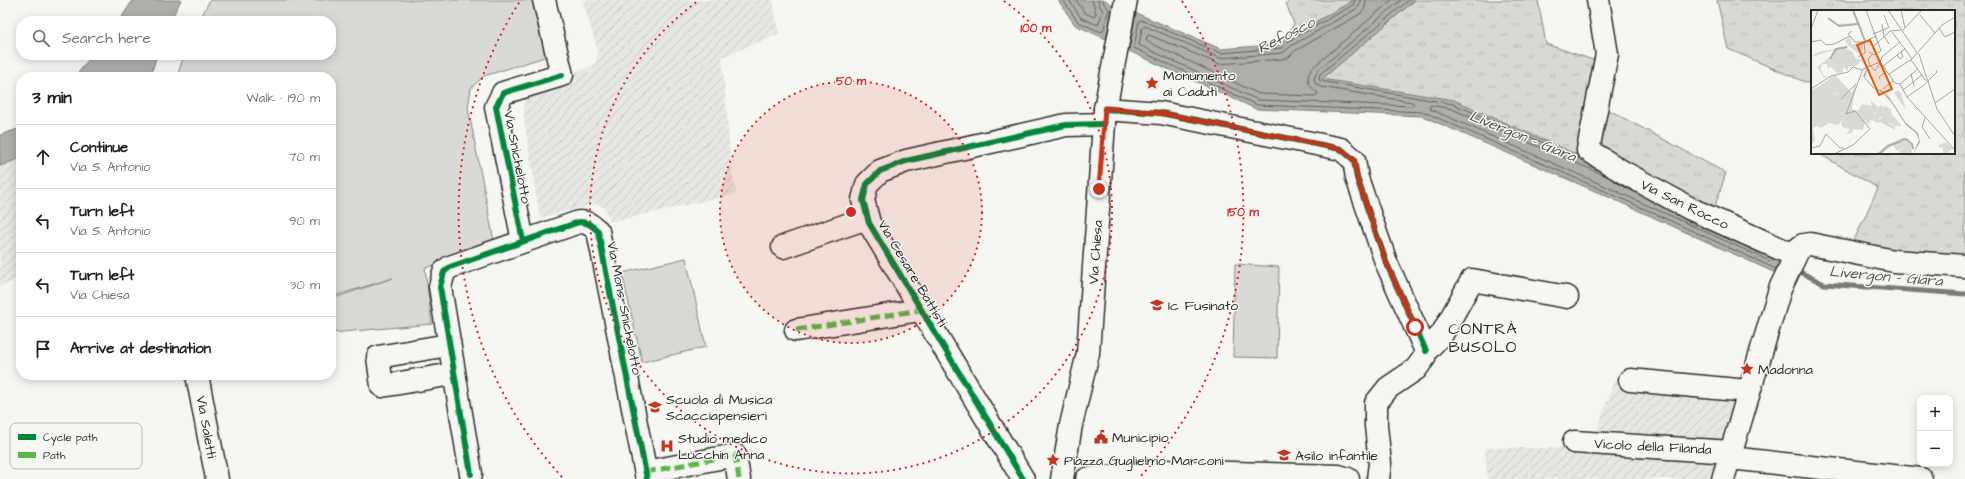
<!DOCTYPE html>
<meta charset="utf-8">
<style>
:root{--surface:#fff;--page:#f2f2f2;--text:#202124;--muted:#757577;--line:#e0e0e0}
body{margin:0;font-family:"Architects Daughter",sans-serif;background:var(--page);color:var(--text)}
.controls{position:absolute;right:12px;bottom:12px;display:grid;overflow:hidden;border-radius:8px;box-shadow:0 2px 10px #0003}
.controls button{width:36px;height:36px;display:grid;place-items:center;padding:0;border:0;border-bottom:1px solid var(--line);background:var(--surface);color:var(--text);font:20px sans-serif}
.stop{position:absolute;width:12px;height:12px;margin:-9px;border:3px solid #c8321e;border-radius:50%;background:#fff}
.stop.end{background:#c8321e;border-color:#fff;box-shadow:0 1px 4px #0008}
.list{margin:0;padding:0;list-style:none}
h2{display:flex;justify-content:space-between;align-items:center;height:52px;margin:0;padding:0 16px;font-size:17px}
h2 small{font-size:13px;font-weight:400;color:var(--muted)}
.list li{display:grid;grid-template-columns:26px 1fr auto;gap:12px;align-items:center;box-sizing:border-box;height:64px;padding:0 16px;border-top:1px solid var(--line)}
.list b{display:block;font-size:15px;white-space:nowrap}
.list p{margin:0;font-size:13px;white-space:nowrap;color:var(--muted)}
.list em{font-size:13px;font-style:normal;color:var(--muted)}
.icon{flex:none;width:22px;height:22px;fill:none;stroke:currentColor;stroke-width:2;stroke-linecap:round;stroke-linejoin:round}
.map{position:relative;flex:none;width:1965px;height:479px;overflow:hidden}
.search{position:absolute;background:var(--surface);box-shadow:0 2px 10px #0003;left:16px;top:16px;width:320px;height:44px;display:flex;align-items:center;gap:10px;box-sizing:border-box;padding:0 14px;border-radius:16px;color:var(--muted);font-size:15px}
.panel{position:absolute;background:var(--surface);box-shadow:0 2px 10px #0003;left:16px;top:72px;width:320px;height:308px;border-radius:16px}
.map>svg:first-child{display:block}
</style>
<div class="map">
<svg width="1965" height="479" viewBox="0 0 1965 479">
<defs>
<pattern id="industrial-furrows" width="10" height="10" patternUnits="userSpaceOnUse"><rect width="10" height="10" fill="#e7e7e3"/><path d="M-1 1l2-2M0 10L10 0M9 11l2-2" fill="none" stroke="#c6c6c3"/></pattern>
<pattern id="grass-tufts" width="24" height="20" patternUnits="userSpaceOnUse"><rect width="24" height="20" fill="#d9d9d5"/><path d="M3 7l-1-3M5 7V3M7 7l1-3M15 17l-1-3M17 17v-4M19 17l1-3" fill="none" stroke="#babab7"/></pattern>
</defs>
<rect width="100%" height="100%" fill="#f6f6f2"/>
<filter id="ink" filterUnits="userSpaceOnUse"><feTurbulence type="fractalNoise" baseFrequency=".025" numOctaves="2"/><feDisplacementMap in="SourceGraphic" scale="8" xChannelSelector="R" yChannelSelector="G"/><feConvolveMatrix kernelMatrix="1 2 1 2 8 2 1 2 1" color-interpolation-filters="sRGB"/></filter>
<g filter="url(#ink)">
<path fill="url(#industrial-furrows)" d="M583,0H773L779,34L722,57L731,165L736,194L610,222L605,208L596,204L540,218L524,120V103L528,94L536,86L590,67L596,62L598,53Z
M21,158V277L0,287V166Z
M1614,381L1743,391L1717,479H1487L1485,448H1591Z"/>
<path fill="url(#grass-tufts)" stroke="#828280" d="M1291,0H1354L1284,40L1294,24L1286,3Z
M1415,0H1538L1546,44L1596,61L1592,101L1726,173L1712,215L1322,79Z
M1717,0H1965V260L1851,247L1878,188L1818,153H1954V11H1812V85L1728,49Z"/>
<path fill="#d9d9d5" stroke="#828280" d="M210,0H535L548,56L484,76L471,88L468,108L495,246L425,268L432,324L331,333V299L393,278L331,297V77H177L184,55H331V21H199Z
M686,258L706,347L642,362L622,273Z
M1235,264L1279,267L1277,358L1233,357Z"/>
<path fill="#aeaeab" stroke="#7a7a78" d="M133,0H181L170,21H119Z
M1058,0H1105L1114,6L1106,39L1075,25Z
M1354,0H1415L1322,79L1454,100L1787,248L1780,275L1604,195L1422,116L1256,109L1129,51L1136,13L1221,49L1282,44L1284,40Z
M92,55H157L150,77H75Z
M21,128V158L0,166V135Z"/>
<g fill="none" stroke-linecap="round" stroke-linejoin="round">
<path stroke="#5f5f5e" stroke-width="1" d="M1063,0L1078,22L1101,32L1103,31L1109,9L1104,4L1103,0
M1069,0L1081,18L1098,25L1103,11L1099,5L1098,0
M1076,0L1085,13L1094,17L1096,13L1092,0
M1355,0L1353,5L1287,42L1282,48L1221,53L1141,20L1139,21L1134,48L1257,105L1424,112L1605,191L1776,269
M1360,0V5L1356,9L1291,46L1283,53L1220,58L1145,26L1142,28L1139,45L1258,100L1412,106L1414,104L1412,102L1321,87L1316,84L1314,79L1317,71L1401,0
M1366,0L1365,8L1360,14L1295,51L1289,57L1282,59L1219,64L1149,35L1147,36L1146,41L1259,94L1316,96L1318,93C1309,87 1305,79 1311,69L1392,0
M1409,0L1320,74L1319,78L1320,81L1453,104L1581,159
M1611,178L1452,109L1431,105L1429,107L1430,109L1607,187L1772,262L1775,260"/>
<path stroke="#7a7a78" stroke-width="5" d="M1794,269L1824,284L1965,294"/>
<g stroke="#2b2b2b" stroke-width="25">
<path id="minor" d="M1598,0L1607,54L1588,150L1623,172L1691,209L1794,255
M1105,109L1161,113L1341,149L1354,160L1357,178L1386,262L1426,351
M523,241L496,107L503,93L562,75L544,0
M783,247L867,218
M796,330L920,310
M448,345L378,357L382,386L453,374
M197,375L217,479
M1630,380L1748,391
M1574,442L1732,452
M1730,458L1921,479
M646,472L735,455L739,479
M471,474L440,287L444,272L450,267L579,222C588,222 591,225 598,231L647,479
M1023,479L869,223L863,200L867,184L880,171L906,161L1066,125L1104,124
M1087,479L1163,471L1339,476L1348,479
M1378,479L1380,463L1376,426V403L1388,388L1416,369L1424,358L1426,351L1442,334L1472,280L1567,297
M1723,479L1780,289L1799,248L1803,245L1810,244L1894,261L1965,266"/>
</g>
<g stroke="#2b2b2b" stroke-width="25">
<path id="major" d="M1062,479L1071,425L1088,353L1105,109L1126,0"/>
</g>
<use href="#minor" stroke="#f6f6f2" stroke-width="22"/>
<use href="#major" stroke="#f6f6f2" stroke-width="22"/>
<path stroke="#58b947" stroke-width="5" stroke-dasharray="10 5" stroke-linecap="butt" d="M796,330L920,310
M646,472L735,455L739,479"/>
<g stroke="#f6f6f2" stroke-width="8">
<path id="cycleway" d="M1105,109L1161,113L1341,149L1354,160L1357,178L1386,262L1426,351
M523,241L496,107L503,93L562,75
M471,474L440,287L444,272L450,267L579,222C588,222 591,225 598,231L647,479
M1023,479L869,223L863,200L867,184L880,171L906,161L1066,125L1104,124"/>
</g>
<use href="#cycleway" stroke="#00873e" stroke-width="6"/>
</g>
</g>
<g fill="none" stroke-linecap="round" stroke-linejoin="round" filter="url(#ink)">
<path stroke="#c8321e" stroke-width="5" d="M1099,189L1105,108L1161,113L1341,149L1354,160L1357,178L1386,262L1415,327"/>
</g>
<circle cx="851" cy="212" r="131" fill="#d62828" fill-opacity=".12"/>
<g fill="none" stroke="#d62828" stroke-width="2" stroke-dasharray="2 4">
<circle cx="851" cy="212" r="131"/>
<path d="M1004 1A261 261 0 1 1 698 1"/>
<path d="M562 477A392 392 0 0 1 520 1M1182 1A392 392 0 0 1 1140 477"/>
</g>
<defs>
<g id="sight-bare" transform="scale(1.08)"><path d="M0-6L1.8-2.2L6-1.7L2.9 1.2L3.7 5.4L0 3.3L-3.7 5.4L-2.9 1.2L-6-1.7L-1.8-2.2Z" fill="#c8321e" stroke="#f6f6f2" stroke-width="2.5" paint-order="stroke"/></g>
<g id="school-bare" transform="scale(1.08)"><path d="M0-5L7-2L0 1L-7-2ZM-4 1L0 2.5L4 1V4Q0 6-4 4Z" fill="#c8321e" stroke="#f6f6f2" stroke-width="2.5" paint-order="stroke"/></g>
<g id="civic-bare" transform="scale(1.08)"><path d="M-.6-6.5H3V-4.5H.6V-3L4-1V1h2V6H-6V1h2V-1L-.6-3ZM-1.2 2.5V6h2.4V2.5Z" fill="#c8321e" stroke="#f6f6f2" stroke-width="2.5" paint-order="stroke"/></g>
<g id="hospital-bare" transform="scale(1.08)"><path d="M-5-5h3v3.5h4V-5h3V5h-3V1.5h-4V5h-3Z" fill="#c8321e" stroke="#f6f6f2" stroke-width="2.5" paint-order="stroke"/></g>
</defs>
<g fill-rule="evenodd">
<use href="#sight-bare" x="1152" y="83"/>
<use href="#school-bare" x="1157" y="305"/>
<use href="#sight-bare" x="1747" y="369"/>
<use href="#school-bare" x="655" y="407"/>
<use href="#civic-bare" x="1101" y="437"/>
<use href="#hospital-bare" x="667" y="446"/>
<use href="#school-bare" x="1284" y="455"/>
<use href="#sight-bare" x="1053" y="460"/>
</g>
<g text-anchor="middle" stroke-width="3" stroke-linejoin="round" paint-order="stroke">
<g font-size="14" fill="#2b2b2b" stroke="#f6f6f2" text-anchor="start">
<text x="1163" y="80">Monumento<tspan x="1163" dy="16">ai Caduti</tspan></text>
<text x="1168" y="310">Ic Fusinato</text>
<text x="1758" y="374">Madonna</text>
<text x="666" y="404">Scuola di Musica<tspan x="666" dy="16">Scacciapensieri</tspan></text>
<text x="1112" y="442">Municipio</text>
<text x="678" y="443">Studio medico<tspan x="678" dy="16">Lucchin Anna</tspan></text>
<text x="1295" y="460">Asilo infantile</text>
<text x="1064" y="465">Piazza Guglielmo Marconi</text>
</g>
<g font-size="14" fill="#2b2b2b" stroke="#f6f6f2">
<text transform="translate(518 157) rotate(79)" y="5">Via Snichelotto</text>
<text transform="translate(1685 204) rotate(26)" y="5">Via San Rocco</text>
<text transform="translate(1095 252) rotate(-86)" y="5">Via Chiesa</text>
<text transform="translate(913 273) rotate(59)" y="5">Via Cesare Battisti</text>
<text transform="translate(625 308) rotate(79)" y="5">Via Mons. Snichelotto</text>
<text transform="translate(207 427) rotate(80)" y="5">Via Saletti</text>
<text transform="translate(1653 446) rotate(3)" y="5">Vicolo della Filanda</text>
</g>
<g font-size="15" font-style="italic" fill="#525251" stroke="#f6f6f2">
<text transform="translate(1286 35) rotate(-27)" y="5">Refosco</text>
<text transform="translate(1523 136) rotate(22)" y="5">Livergon - Giara</text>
<text transform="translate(1886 276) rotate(5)" y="5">Livergon - Giara</text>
</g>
<g font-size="16" letter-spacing="1" fill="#2b2b2b" stroke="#f6f6f2">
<text x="1483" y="334">CONTRÀ<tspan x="1483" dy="18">BUSOLO</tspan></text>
</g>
</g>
<g transform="translate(1811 10)">
<rect width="144" height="144" fill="#f6f6f2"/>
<path d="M39,27L41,35L52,31V37L47,43L38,36L34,31ZM33,38L42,42L44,48L55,52H49L45,56H37V61L32,57V62L27,64L17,54L25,40ZM24,65L41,83L45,72L41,99L47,101L51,94L61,96L59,90L67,97L71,95L72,98L73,96L80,99L81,106L79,107L72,100L61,102L66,103L65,107L60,103L54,109L52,120L42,119L41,123L35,124L39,119L31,117L30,113L34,107L29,102L35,94L34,91L24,93L22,85L28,83L25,82L22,75L19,78L18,76V69ZM87,80L89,83L93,82L90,84L95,100L83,83ZM73,106L82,113H78L84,117V120L67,111ZM93,129L100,134L101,144H87L90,138L93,139ZM135,132L142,139L137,141L139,144H132V138L126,136Z" fill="#d9d9d5"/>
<path d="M41,0L51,18L52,28L47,14L29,17L25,14L46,13ZM35,34L37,38L24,42L17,54L20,56L17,59L16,54H11L10,60L13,66L17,67L13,68L6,57L20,46L23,40L0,47L7,42L35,37ZM19,69V78L22,74L25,82H28L22,85L24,93L36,91L33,100L29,102L31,105L35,104L34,107L27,115L18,113L10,118L6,116L2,118L4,130L0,135V112L3,113L0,110V81ZM70,99L79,107L82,106L91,116H83L73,106L68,108V113L60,110L57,114L55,113L54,109L60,103L65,107L66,103L61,101ZM93,128L102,134V140L100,134L93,129V139L90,138L86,141L82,135L69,144H65L77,134Z" fill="#d9d9d5"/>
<path d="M57,57L54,67L64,79L70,80L78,87L95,113L107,123L109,132L102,144L108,130L105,123L95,115L80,92L72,83L62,78L52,66Z" fill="#aeaeab"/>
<path fill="none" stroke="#aeaeab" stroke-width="2" d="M42,0L54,31M17,8L28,16L47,14M19,49L25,39L36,37M90,130L95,129L101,134L102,139M68,144L77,136L90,131"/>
<path fill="none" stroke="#a5a5a2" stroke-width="1" d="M55,0L70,41L63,45L58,42M77,0L107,44M90,0L94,18M73,5L78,18M109,5L124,23M71,14L73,26L78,34M128,18L134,27L144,22M0,19L7,0M91,21L111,0M81,22L94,39M62,24L77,18M39,26L44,32H53L54,43L47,47M0,32L10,30L15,35L23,34L39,26L37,24L41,21M61,36L59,29L66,26M63,36L79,21L90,20M107,42L131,15L144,7M108,44L126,99L144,126M86,45L89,49L92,47L90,42M100,50L115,71M69,53L71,47L89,32M59,55L64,61L69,53M59,56L57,49L61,45M72,56L84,73L89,74L96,87L144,140M78,64L101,49M100,64L103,76M69,69L68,67L76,61M89,74L107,59M0,79L20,66L37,62L42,57L51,60M72,79L82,71M92,80L111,65M96,87L113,75L126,62L125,60M30,89L45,74M124,93L144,79M114,108L111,117L119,129M0,138L9,136L15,124L29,138H33M23,144L42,135L59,119L44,101L35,104L52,59L69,52L72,56L94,39L101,49L106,43"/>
<path fill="#e8590c" fill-opacity="0.15" stroke="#e8590c" stroke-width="2" d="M59,30L81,79L68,85L46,35Z"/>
<rect width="144" height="144" fill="none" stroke="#2b2b2b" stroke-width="2"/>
</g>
<rect x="10" y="423" width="132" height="46" rx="6" fill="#f6f6f2" stroke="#b9b9b6" stroke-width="1"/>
<rect x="18" y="434" width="18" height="6" fill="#00873e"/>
<rect x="18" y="452" width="18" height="6" fill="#58b947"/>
<g font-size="11" fill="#2b2b2b">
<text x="43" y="441">Cycle path</text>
<text x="43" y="459">Path</text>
</g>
<circle cx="851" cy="212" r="6" fill="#d62828" stroke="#f6f6f2" stroke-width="2"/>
<g font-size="12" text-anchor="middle" font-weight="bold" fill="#d62828" stroke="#f6f6f2" stroke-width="3" stroke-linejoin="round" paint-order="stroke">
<text x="1036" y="32">100 m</text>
<text x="851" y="85">50 m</text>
<text x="1243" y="216">150 m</text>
</g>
</svg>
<div class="controls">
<button>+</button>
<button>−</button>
</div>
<div class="stop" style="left:1415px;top:327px"></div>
<div class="stop end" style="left:1099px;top:189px"></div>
<div class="search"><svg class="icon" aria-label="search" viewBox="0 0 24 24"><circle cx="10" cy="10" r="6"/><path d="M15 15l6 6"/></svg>Search here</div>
<section class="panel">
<h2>3 min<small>Walk · 190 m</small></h2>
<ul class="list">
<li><svg class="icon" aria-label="ahead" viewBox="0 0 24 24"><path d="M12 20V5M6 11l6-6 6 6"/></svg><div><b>Continue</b><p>Via S. Antonio</p></div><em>70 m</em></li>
<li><svg class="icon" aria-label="left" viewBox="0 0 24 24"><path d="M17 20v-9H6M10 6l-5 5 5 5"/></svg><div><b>Turn left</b><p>Via S. Antonio</p></div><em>90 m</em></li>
<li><svg class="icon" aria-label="left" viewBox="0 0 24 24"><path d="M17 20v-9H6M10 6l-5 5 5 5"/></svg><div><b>Turn left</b><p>Via Chiesa</p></div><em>30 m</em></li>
<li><svg class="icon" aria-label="arrive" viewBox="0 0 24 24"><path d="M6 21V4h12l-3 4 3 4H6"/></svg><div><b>Arrive at destination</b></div></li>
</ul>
</section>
</div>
